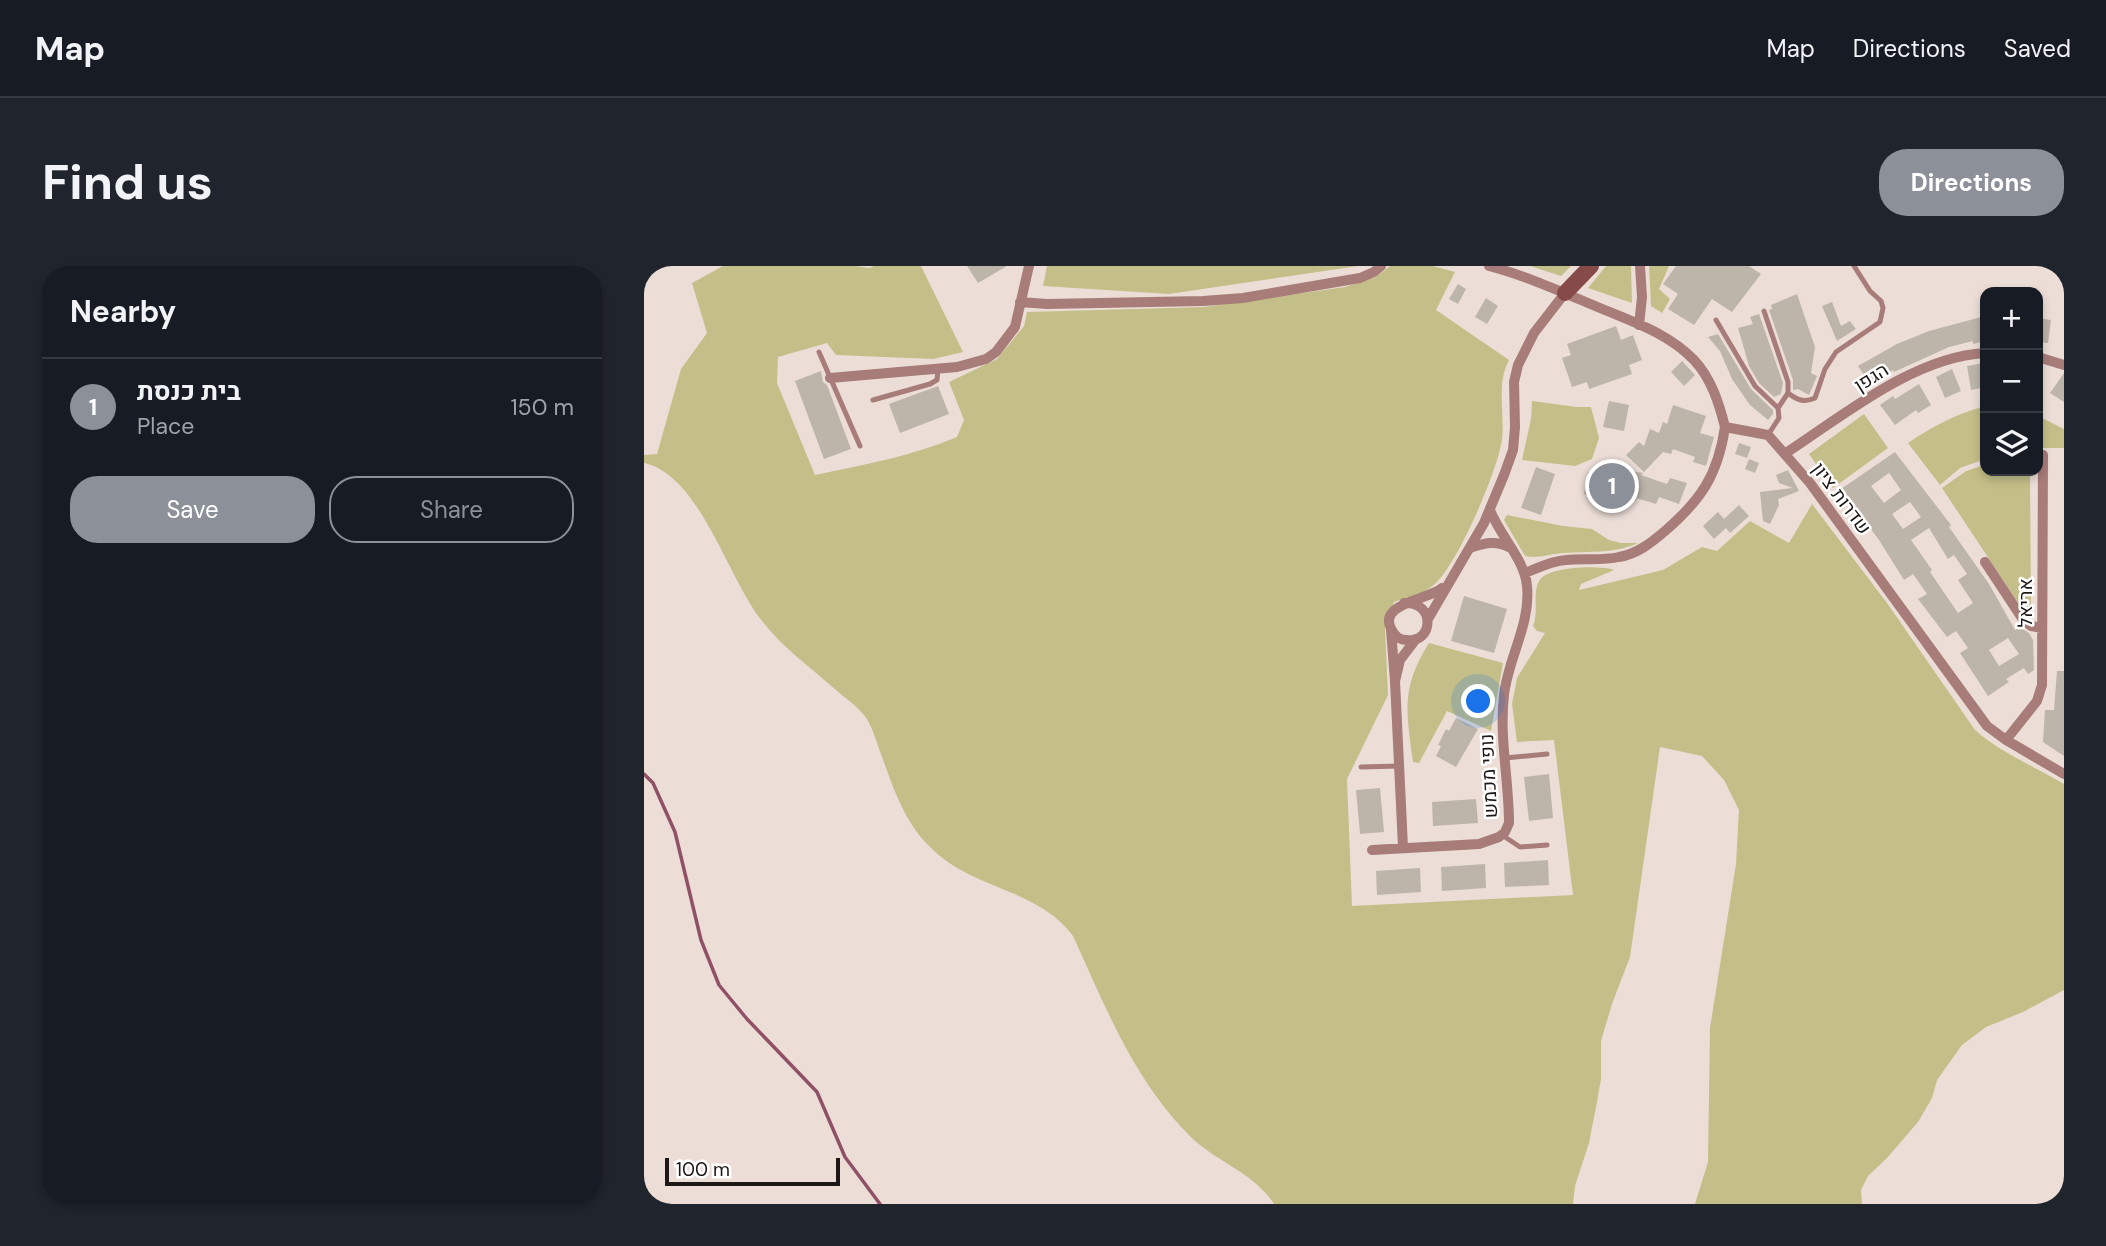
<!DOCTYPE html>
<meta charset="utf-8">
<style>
:root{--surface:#171b24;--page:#20242c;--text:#f1f3f6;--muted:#9ea1a6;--line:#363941;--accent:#8c9099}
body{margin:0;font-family:"DM Sans",Heebo,sans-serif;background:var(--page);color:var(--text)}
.controls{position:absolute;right:21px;top:21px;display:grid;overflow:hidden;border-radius:14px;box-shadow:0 4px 10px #0003}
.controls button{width:63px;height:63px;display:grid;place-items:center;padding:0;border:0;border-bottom:2px solid var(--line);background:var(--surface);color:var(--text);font:35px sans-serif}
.scale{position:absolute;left:21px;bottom:18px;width:175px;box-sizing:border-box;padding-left:7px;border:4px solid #1d1816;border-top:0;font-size:19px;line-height:24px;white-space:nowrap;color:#1d1816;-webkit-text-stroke:5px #fff;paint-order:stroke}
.you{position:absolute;left:835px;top:436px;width:24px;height:24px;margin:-18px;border:5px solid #fff;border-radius:50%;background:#1a73e8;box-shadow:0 0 0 10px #1a73e833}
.badge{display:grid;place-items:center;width:46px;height:46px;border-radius:50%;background:var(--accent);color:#fff;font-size:23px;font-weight:700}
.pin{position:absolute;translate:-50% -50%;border:4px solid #fff;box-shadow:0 2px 7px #0006}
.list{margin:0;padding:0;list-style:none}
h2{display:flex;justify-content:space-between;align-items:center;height:91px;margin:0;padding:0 28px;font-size:30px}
h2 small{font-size:23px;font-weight:400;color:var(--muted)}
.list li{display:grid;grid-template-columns:46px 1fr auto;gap:21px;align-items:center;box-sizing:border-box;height:98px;padding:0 28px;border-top:2px solid var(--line)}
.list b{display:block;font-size:26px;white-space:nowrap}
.list p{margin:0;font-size:23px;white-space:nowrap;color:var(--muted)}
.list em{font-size:23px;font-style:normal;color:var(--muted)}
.actions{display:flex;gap:14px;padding:21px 28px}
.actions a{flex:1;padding:16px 0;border:2px solid var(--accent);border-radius:28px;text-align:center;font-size:24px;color:var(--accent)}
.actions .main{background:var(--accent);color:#fff}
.icon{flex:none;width:38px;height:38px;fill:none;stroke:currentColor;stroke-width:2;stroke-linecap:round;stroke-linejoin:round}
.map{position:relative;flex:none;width:1420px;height:938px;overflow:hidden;border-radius:28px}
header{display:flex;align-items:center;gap:42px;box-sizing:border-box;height:98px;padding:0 35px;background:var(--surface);border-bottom:2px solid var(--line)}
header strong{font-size:33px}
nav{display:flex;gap:38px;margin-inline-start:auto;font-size:24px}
.intro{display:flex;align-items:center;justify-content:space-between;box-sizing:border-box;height:168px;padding:0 42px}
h1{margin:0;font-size:49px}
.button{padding:18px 32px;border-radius:28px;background:var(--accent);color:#fff;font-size:24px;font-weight:700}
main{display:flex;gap:42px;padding:0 42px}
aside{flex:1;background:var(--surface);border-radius:28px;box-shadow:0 4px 10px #0003}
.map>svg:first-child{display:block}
</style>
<header>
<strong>Map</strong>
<nav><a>Map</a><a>Directions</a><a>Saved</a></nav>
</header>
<div class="intro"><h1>Find us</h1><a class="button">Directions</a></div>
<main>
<aside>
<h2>Nearby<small></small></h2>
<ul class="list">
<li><span class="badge">1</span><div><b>בית כנסת</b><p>Place</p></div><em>150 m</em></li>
</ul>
<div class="actions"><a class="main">Save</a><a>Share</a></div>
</aside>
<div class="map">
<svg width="1420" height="938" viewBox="0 0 1420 938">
<rect width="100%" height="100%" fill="#ecded7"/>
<path fill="#c4bf88" d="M79,0H212L225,2L230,0H277L319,86L289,93L192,89L183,77L134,91L133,117L171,209C219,199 268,190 313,171L320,154L305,116L353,93L380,60L383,46L560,41L701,21L732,11L746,0H789L811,6L792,44L865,94C852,118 861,147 858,174C853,206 816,292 793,316C780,329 766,330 750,336L741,362L744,429L703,513L708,640L929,629L910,474L873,476L868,438L873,412L901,367L893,365L889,360C895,346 888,328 895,315C903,300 956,299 970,304L937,318L935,324L1019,304L1058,281L1073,285L1106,255L1145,277L1168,238L1243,337L1331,464C1357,487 1390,500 1420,518V724L1379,746L1342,761L1318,779L1293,814L1288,832L1274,856L1243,892L1224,910L1217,924L1218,938H1051L1064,896L1066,762L1092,598L1095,544L1080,514L1058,490L1016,481L986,691L968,738L957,775V813L952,841L945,877L931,920L929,938H630C610,906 569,895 544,868C489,812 461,740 429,670C394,622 328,624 286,581C260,556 249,521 237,488C232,475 228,459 220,449C212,439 201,432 192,424C167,402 138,381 118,355C84,313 56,209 0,197V189L13,188L37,103L63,67L48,17Z
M403,0H714L525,28L399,20Z
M886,0H927L917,10Z
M962,0H987L988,37L944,22Z
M1005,0H1025L1015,23L1026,33L1018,47L1007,40Z
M888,135L933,141H947L955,172L948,193L931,200L878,194L887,153Z
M1341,140V193L1316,202L1296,219L1264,177C1289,160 1312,148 1341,140Z
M1220,148L1244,182L1189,222L1165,188Z
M1394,150L1420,163V182H1394Z
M1341,199V205H1386L1387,351L1381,347L1298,222L1322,205Z
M863,249L919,260L948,263L965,274L977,277H994C970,288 945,285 919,287C905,288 894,293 881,290L860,254Z
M785,377L859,397L847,465L803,445L775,497L769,496C762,445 757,422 785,377Z"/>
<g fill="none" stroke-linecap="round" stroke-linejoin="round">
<path stroke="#905167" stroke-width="3.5" d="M0,508L9,517L31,566L57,674L75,719L103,753L173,826L201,891L236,938"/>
</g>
<path fill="#bdb5aa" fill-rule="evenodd" d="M323,0H363L334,17Z
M1032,0H1105L1117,8L1088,46L1068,33L1050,59L1024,43L1034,28L1019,18Z
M814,18L822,23L814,38L805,33Z
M1153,28L1171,81L1167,107L1173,110L1165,129L1154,123L1149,124V114L1125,44L1128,43L1127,39Z
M842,32L854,40L843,58L831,51Z
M1188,36L1197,60L1206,55L1212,63L1193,75L1178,40Z
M1115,48L1139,117L1137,128L1130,131L1115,117L1105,100L1094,62L1109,58L1106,51Z
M1341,50V75L1329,78V75L1305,81L1250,106L1249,104L1227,119L1214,100L1253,78L1285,65Z
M1394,52L1407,54L1404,77L1394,76Z
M972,60L977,74L989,69L998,94L985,99L988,108L945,123L943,116L928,121L918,92L927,89L923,78Z
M1074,68L1107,123L1129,144V148L1124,154L1106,139L1088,113L1076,85L1064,71Z
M1038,95L1051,109L1040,120L1027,106Z
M1340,97L1341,121L1327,124L1323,100Z
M1308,103L1317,125L1301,132L1292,111Z
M177,105L179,116L183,119L207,183L180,193L151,115Z
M1420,107V136L1406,127Z
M1275,118L1287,139L1274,147L1272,144L1251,159L1236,139L1249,130L1251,133Z
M294,120L305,148L256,167L245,138Z
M965,135L985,139L980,165L959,161Z
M1029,139L1062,150L1056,167L1070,171L1062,200L1049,196L1051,191L1029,183L1027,188L1019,186L1000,206L982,189L995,176L1000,180L1006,163L1015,167L1019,156L1023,158Z
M1095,177L1107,181L1103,192L1091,188Z
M1251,186L1307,259L1305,261L1345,318L1371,364L1375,361L1385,367L1389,374L1390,404L1384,408L1380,402L1362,413L1365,416L1344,430L1316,387L1324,382L1312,365L1303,371L1274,333L1283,328L1269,308L1260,314L1235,274L1197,223ZM1245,207L1257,224L1240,237L1227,220ZM1266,236L1277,251L1259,263L1248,248ZM1285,262L1304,293L1310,289L1323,308L1314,314L1329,337L1314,347L1286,306L1288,304L1267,274ZM1364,372L1375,388L1355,400L1345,384Z
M1105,193L1115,197L1111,207L1101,203Z
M959,200L999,207L997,209L1023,218L1026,212L1043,217L1035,238L1015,231L1012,238L992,232V235L977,232L975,241L952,237L953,230L940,228L944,206L957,209Z
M892,201L911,208L897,249L877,242Z
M1144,204L1155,225L1134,233L1135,239L1126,258L1119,255L1116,226L1149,222L1135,217L1132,209Z
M1095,239L1105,250L1086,267L1082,262L1070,273L1059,260L1074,246L1080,253Z
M820,330L863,343L850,387L807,375Z
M1413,405H1420V490L1399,476L1401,444H1410Z
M812,452L834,463L812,501L792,490L797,480L794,479L802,463L805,465Z
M905,508L909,552L885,555L880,511Z
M736,522L740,566L716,568L712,524Z
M832,533L834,557L789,560L788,536Z
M904,594L905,619L861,621L860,597Z
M841,598L842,622L798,625L797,601Z
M776,602L777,626L733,629L732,605Z"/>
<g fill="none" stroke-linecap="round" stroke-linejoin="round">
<path stroke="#a77c79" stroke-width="5" d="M1120,45L1144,116V127L1134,142
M1072,54L1111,120L1134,142L1135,152L1124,169
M175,86L216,180
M1144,127C1153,134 1160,137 1171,132L1181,103L1192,86L1236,56L1239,42L1237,35L1226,25L1210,0
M229,134L286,118L293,114L294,103
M861,492L903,488
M717,501L755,500
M858,569L876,581L903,579"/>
<path stroke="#a77c79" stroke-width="10" d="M845,0C883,10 920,27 956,42C989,56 1024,67 1050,94C1067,112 1075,137 1081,161L1124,169L1166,217L1343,460L1362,474L1420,508
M376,36L403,38L559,35L599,32L716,12L730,6L737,0
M995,59L998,31L996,0
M1394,91L1420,99
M186,112L313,101L342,93L352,86L371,61L385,0
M1142,187C1200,149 1270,91 1341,87
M826,282C840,277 852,274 865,281
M1341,296L1380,355L1387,360L1398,362
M881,307C894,302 907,295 922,294C939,292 958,295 975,291C993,288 1007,277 1021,265C1057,234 1074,209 1081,161
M760,337C792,335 790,378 762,374C757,374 752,371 749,366C730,337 785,334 798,322
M784,353L840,257L860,209L869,184L871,161L870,116L874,99L890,67L921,27
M747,364L751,415L756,394L772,373
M751,415L759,581
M1362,474L1393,435L1398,419L1399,189
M728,584L835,578L855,571L861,566L865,557C865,515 855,471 860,429C864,392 887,358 883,320C881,294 856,270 846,244"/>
<path stroke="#864b48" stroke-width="16" d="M921,27L947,0"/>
</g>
<g text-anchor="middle" stroke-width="5" stroke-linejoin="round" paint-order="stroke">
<g font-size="19" fill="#1d1816" stroke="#fff">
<text transform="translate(1227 111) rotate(-32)" y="7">הגפן</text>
<text transform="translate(1198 232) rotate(53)" y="7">שדרות ציון</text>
<text transform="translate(1381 337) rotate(-90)" y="7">אריאל</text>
<text transform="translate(844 510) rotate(-93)" y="7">נופי מכמש</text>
</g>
</g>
</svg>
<div class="controls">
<button>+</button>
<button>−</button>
<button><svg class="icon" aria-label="layers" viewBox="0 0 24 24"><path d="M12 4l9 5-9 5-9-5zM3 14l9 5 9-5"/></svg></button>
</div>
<div class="scale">100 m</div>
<div class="you"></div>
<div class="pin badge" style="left:968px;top:220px">1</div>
</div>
</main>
